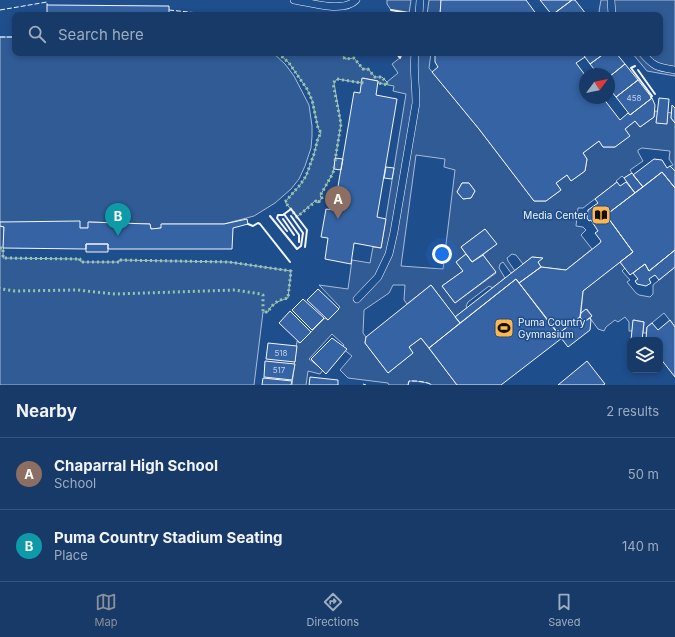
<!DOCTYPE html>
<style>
:root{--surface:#173a69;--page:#244571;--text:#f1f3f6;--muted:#9eadc0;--line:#36547d;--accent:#8c9099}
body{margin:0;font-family:Inter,sans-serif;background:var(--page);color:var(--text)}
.controls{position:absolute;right:12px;bottom:12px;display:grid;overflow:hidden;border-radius:8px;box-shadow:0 2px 6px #0003}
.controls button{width:36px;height:36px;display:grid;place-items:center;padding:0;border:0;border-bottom:1px solid var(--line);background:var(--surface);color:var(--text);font:20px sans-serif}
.compass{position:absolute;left:579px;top:68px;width:36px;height:36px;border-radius:50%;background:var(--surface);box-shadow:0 2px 6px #0003;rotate:58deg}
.you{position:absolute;left:442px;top:254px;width:14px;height:14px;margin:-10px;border:3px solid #fff;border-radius:50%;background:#1a73e8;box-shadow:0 0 0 6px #1a73e833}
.badge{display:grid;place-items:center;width:26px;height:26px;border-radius:50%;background:var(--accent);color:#fff;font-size:13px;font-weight:700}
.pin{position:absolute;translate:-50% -33px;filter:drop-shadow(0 1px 2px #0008)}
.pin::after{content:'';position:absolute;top:21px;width:14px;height:12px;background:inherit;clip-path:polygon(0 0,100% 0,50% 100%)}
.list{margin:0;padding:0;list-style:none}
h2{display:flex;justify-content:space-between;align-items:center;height:52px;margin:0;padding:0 16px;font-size:17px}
h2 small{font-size:13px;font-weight:400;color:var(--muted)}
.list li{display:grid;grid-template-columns:26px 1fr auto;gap:12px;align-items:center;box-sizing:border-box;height:72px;padding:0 16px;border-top:1px solid var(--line)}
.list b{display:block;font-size:15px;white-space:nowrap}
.list p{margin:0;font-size:13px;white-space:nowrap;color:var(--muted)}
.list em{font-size:13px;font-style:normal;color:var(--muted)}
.icon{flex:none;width:22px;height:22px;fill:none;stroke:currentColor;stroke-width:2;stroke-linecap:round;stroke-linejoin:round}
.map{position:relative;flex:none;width:675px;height:385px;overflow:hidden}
.search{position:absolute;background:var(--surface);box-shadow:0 2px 6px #0003;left:12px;right:12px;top:12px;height:44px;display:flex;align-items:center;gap:10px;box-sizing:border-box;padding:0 14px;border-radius:8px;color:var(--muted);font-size:15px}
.sheet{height:196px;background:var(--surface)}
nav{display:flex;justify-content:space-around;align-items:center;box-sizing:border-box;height:56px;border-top:1px solid var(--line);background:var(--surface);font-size:11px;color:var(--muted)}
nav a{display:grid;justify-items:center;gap:2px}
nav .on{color:var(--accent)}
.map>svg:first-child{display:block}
</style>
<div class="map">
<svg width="675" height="385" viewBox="0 0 675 385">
<rect width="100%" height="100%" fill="#1f4e8c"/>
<path fill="#305b95" stroke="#a8bbd7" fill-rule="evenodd" d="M387,0H411L409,13L391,10L387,4Z
M429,0H441L440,15H427Z
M601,0H675V76L647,71L632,53H660V15H601L599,11Z
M0,37H15V53H273L285,64L294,76L309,105L312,126V136L311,148L305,166L299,179L291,189L275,203L254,216L224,224H162L161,228L151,229L150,224L89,222L88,228H80L0,222Z
M278,53H341L345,59L354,58L363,69H368L375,77H382L387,82L398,73L392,64L401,57V53H431L429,68L479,129L534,201H546L561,190L556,183L567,175L571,181L585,171L587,159L583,153L599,141L603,147H615L629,136L625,129L635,121L640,127L654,117L655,111L672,113L671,118L675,123V171L670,166L673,165L669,159L670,151L642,148L638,150V152L643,161L630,170L632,173L624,178L622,176L616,181L617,182L583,208H578L576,226L583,227L586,230L581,235L592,249L566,270L541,267L538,262L542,258L532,257L523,264L516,255L512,254L507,258L508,261L515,271L511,273L503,262L500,264L499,268L505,278L493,288L489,286L468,302L466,306L467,308L455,317L431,285L407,304L404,300L405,285H393L389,293L364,310L363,333L366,337L365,343L388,373L413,353L409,347L421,338L457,385H432L428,383L415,381H409L408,385H389L388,383L348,378L340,370L352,356L342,348L344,345L332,334L309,359L323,370L320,374L308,371L306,385H292L297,341L300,343L325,318L328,320L340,307L319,285L348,289L352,260L370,263L373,247L381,248L406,94L393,91L394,86L378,83V81L363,78L362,83L337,79L334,83L341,124L333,173L320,196L322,198L318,203L315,201L297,217L285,202L300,185L306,176L314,154L318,138L321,133L318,128L312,100L307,89L289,63ZM416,155L445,159L444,167L455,170L443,269L401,266ZM462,183H469L475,191L471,198L463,199L457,192ZM485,229L496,244L483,255L496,273L455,303L442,286L463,271L456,262L466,254L461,247Z
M0,226L4,227L3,258L80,259L81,262H119V260L229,262L291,271L288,298L277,302L270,308L268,312H263L254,385H0Z
M620,262L625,268L622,271L630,280L627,282L636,293L639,295L650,297L653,294V285L675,267V327L664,313L647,327L646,333H643L644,322L634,320L632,331H629V322L625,317L618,322L615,320L606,327L604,331L598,329L590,318L592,316L587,309L581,313L583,291Z"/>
<path fill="#3563a3" stroke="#f2f6ff" d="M441,0H526L537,15H440Z
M540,0H572L552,15Z
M572,0H575L586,14L552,15Z
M47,5L169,6V15H47Z
M435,53H568L570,56L573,53H582L585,57L576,63L585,75V98H603L620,120L628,113L630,115L652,98L655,105L654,117L640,127L635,121L625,129L630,136L615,147H603L599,141L583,153L587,159L585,171L571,181L567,175L556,183L561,190L546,201H534L479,129L432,72L438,67L435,62Z
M582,53H605L590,64Z
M605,53H616L625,64L609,77V74H598L590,64Z
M625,64L638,80L616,97L609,88V77Z
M362,78L378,81L376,95L397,99L377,217L386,219L381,248L354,243L351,264L325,259L328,238L321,237L326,209L334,210L354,92L360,93Z
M638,80L652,98L630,115L616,97Z
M659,98L669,99L667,124L656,123Z
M672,105L675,108V123L671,118Z
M335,158L343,159L341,170L334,169Z
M654,159L662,160L667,168L670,166L675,171V188L662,172L643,187L633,175Z
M386,167L394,168L392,179L384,178Z
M662,172L675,188V250L649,271L645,264L630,275L620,262L633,252L606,215Z
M632,173L643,187L635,193L624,178Z
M617,182L620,186L626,182L635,193L606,215L633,252L583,291L580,317L558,334L519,283L541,267L566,270L600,243L601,241L595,233L598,231L591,220L589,221L587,218L588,210L598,203L595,199Z
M462,183H469L475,191L471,198L463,199L457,192Z
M247,219L248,224L233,228L232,249H108V244H86V249L3,248L4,227L0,226V222L80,221V228H88V222L150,224L151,229L161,228V224H224Z
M485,229L497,244L472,262L461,247Z
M86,244H108V252H86Z
M675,250V267L659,280L655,275L649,279L651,283L646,286L637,284L635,281L638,279L633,273L645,264L649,271Z
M466,254L472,262L483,255L496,272L455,303L442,286L463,271L456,262Z
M532,257L543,258L538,262L541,267L519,283L516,279L460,323L455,317Z
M516,279L562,338L501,385H457L429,348Z
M431,285L460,323L429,348L421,338L409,347L413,353L388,373L365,343L366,337Z
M318,289L339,309L328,320L307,300Z
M303,299L324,318L312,330L292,310Z
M586,309L592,316L584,322L580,317L581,313Z
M290,311L311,332L300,343L279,323Z
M580,317L584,322L590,318L591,320L590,330L568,347L558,334Z
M633,320L644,322L642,340H631Z
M670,320L675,327V377L660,358V340L646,339L647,327L652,323L658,330Z
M332,338L347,349L326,374L311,359Z
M268,343L297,346L295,362L266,359Z
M265,361L295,364L292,380L264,377Z
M587,361L605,384L603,385H558Z
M310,377L338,380V385H309Z
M263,378L292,381L291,385H262Z"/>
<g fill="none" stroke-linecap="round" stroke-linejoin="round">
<g stroke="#f2f6ff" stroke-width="8">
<path id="lane" d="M294,0C311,3 344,13 356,0
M611,0L612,15
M419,15L420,0
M642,53C654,67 657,67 675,70
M357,299L378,277L389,254L394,232L416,103C416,86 413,70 415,53"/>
</g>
<use href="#lane" stroke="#1f4e8c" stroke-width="7"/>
<path stroke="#97c8a6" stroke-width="3" stroke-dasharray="2 3" stroke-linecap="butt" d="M278,53L289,63L307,89L312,100L318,128L321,133L318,138L314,154L306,176L300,185L285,202L297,217L316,201L318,203L322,198L320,196L333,173L334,167
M341,53L345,59L354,58L363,69H368L375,77H382L388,85L378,83V81
M335,161L341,124L333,83L337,79L362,83V81
M0,248H3V258L80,259V262H119V260L229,262L291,271L288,298C279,299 272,304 268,312H263V295L261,294L235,290L115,294L77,290L15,291L2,289L0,288"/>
<path stroke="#f2f6ff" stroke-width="1" stroke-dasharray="5 2" stroke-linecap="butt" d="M0,10L47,2V5
M169,10L217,15
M0,37H15
M363,384L366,385
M408,385L409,381C417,381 425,381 432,385"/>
<path stroke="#f2f6ff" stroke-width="2" d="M391,10L409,13V15
M396,53L400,58L401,53
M635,66L631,68L652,96L651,97
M638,70L655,94
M284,214L299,235V242
M270,216L297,249L301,246L303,233L291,216
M283,219L294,235
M248,224L253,226L258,223L260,224L290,262
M287,231L277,218L278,215H283L291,209L307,230L305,247"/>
</g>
<defs>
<g id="library-square" transform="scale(1)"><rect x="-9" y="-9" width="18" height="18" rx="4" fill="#ffb74d" stroke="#1f4e8c"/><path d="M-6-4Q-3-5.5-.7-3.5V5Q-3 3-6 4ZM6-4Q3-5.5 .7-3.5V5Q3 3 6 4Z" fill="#111"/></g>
<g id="stadium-square" transform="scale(1)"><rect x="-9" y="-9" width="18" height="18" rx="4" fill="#ffb74d" stroke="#1f4e8c"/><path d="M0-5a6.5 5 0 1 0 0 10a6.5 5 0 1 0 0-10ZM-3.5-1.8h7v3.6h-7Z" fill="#111"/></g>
</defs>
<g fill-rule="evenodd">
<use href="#library-square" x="601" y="215"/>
<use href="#stadium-square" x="504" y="328"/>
</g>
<g text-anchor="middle" stroke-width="3" stroke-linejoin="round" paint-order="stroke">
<g font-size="8" fill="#c3d1e8">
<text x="634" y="101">458</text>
<text x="281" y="356">518</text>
<text x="279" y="373">517</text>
</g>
<g font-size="10" fill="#f2f6ff" stroke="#1f4e8c" text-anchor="end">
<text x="587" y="219">Media Center</text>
<text x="518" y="326" text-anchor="start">Puma Country<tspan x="518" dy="12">Gymnasium</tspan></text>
</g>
</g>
</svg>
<div class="controls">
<button><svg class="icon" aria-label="layers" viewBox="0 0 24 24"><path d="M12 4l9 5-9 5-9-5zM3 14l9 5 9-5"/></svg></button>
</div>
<svg class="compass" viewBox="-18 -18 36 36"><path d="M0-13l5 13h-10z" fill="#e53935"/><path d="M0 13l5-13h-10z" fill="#9eadc0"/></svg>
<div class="you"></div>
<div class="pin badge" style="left:338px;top:219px;background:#8d6e63">A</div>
<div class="pin badge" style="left:118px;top:236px;background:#0f9aa8">B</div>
<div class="search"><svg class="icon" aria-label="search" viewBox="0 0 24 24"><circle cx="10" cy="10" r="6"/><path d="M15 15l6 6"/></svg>Search here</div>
</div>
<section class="sheet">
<h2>Nearby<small>2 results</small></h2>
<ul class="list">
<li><span class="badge" style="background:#8d6e63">A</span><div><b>Chaparral High School</b><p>School</p></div><em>50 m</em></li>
<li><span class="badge" style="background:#0f9aa8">B</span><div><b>Puma Country Stadium Seating</b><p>Place</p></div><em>140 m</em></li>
</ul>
</section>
<nav>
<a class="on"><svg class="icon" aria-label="map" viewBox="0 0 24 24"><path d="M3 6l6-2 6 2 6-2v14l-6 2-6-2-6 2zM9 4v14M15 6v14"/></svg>Map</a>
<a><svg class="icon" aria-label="directions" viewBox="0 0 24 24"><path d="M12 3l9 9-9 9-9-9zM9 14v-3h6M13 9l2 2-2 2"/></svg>Directions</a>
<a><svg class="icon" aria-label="saved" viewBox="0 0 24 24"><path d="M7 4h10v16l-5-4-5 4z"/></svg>Saved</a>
</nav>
